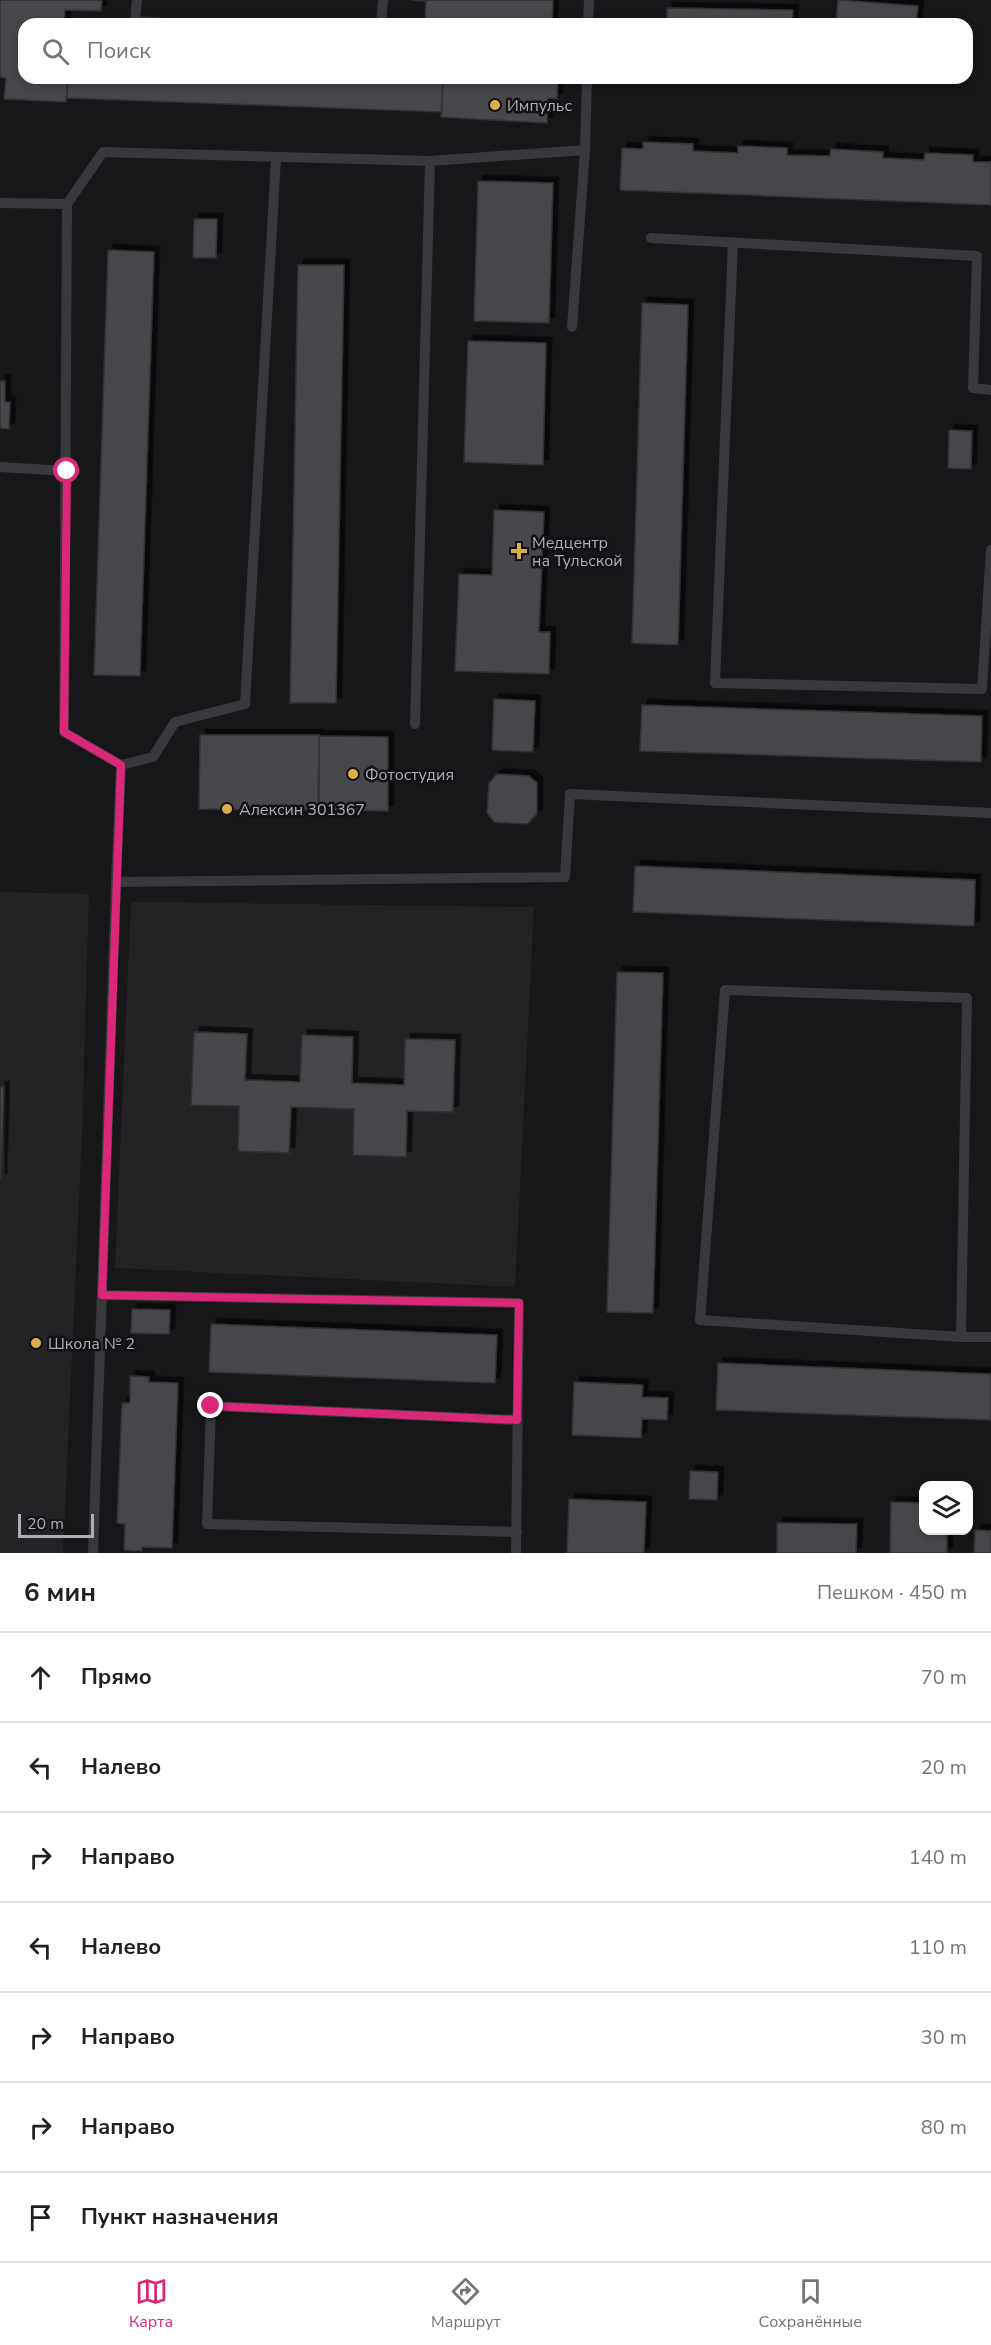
<!DOCTYPE html>
<html lang="ru">
<meta charset="utf-8">
<style>
:root{--surface:#fff;--page:#f2f2f2;--text:#202124;--muted:#757577;--line:#e0e0e0;--accent:#db2777}
body{margin:0;font-family:"Nunito Sans",sans-serif;background:var(--page);color:var(--text)}
.controls{position:absolute;right:18px;bottom:18px;display:grid;overflow:hidden;border-radius:12px;box-shadow:0 3px 9px #0003}
.controls button{width:54px;height:54px;display:grid;place-items:center;padding:0;border:0;border-bottom:2px solid var(--line);background:var(--surface);color:var(--text);font:30px sans-serif}
.scale{position:absolute;left:18px;bottom:15px;width:76px;box-sizing:border-box;padding-left:6px;border:3px solid #abaeb7;border-top:0;font-size:16px;line-height:21px;white-space:nowrap;color:#abaeb7;-webkit-text-stroke:4px #121214;paint-order:stroke}
.stop{position:absolute;width:18px;height:18px;margin:-14px;border:4px solid #db2777;border-radius:50%;background:#fff}
.stop.end{background:#db2777;border-color:#fff;box-shadow:0 2px 6px #0008}
.list{margin:0;padding:0;list-style:none}
h2{display:flex;justify-content:space-between;align-items:center;height:78px;margin:0;padding:0 24px;font-size:26px}
h2 small{font-size:20px;font-weight:400;color:var(--muted)}
.list li{display:grid;grid-template-columns:39px 1fr auto;gap:18px;align-items:center;box-sizing:border-box;height:90px;padding:0 24px;border-top:2px solid var(--line)}
.list b{display:block;font-size:22px;white-space:nowrap}
.list em{font-size:20px;font-style:normal;color:var(--muted)}
.icon{flex:none;width:33px;height:33px;fill:none;stroke:currentColor;stroke-width:2;stroke-linecap:round;stroke-linejoin:round}
.map{position:relative;flex:none;width:991px;height:1553px;overflow:hidden}
.search{position:absolute;background:var(--surface);box-shadow:0 3px 9px #0003;left:18px;right:18px;top:18px;height:66px;display:flex;align-items:center;gap:15px;box-sizing:border-box;padding:0 21px;border-radius:18px;color:var(--muted);font-size:22px}
.sheet{height:708px;background:var(--surface)}
nav{display:flex;justify-content:space-around;align-items:center;box-sizing:border-box;height:84px;border-top:2px solid var(--line);background:var(--surface);font-size:16px;color:var(--muted)}
nav a{display:grid;justify-items:center;gap:3px}
nav .on{color:var(--accent)}
.map>svg:first-child{display:block}
</style>
<div class="map">
<svg width="991" height="1553" viewBox="0 0 991 1553">
<defs>
<filter id="shadow"><feDropShadow dx="5.5" dy="-5.5" stdDeviation="0" flood-color="#0009"/></filter>
</defs>
<rect width="100%" height="100%" fill="#171719"/>
<path fill="#232325" d="M0,892L89,894L82,1134L63,1553H0Z
M131,902L534,907L515,1287L115,1268Z"/>
<path fill="#46474b" stroke="#313134" stroke-width="1.5" filter="url(#shadow)" d="M0,0H102L101,11L65,10L64,24H24V78H68L66,102L4,99L6,78L0,77Z
M412,0H553L552,24H425L426,1Z
M838,0L918,6L916,24H836Z
M667,8L793,10L792,24H667Z
M68,78H443L442,112L67,98Z
M443,78H558L557,99L548,98L547,123L441,117Z
M643,142L693,144V151L738,153V146L787,148V155L830,156L831,149L883,152V158L924,160L925,153L973,155V162H991V205L620,190L622,148L643,149Z
M478,181L553,183L549,323L474,321Z
M194,219H217L216,258H193Z
M108,250L154,252L140,676L94,675Z
M298,265H344L336,703H290Z
M642,303L688,305L678,645L632,643Z
M468,341L546,343L543,465L464,462Z
M0,381H5V402H10L9,429L0,428Z
M949,430L972,431L971,469L948,468Z
M494,510L544,512L539,632H550L549,674L455,671L459,574L492,575Z
M494,699L535,701L533,752L492,750Z
M642,705L982,716L981,762L640,751Z
M200,735H319L318,810L199,809Z
M319,736L388,737V811L319,810Z
M497,774L529,776L537,783V814L527,824L494,822L487,813L489,783Z
M635,866L975,880L974,926L633,912Z
M617,972L663,973L653,1313L607,1312Z
M194,1032L247,1034L245,1080L300,1082L302,1035L353,1037L352,1083L404,1085L405,1039L455,1040L453,1112L407,1111L406,1157L353,1155L354,1109L291,1107L289,1153L238,1151L239,1106L191,1105Z
M0,1087H4L1,1179H0Z
M132,1309L170,1310L169,1334L131,1333Z
M211,1324L497,1335L495,1383L209,1372Z
M718,1363L991,1374V1420L716,1410Z
M130,1376L149,1377V1382L178,1383L172,1548L142,1547V1551L124,1550L125,1524L117,1523L122,1403H130Z
M574,1382L643,1385L642,1397L668,1398L667,1420L642,1419L641,1438L572,1435Z
M690,1471L718,1472L717,1500L689,1499Z
M569,1499L646,1502L644,1553H567Z
M891,1502L924,1503V1530H947V1553H890Z
M777,1523L857,1524L856,1553H777Z
M975,1530L991,1531V1553H974Z"/>
<g fill="none" stroke-linecap="round" stroke-linejoin="round">
<path stroke="#38393d" stroke-width="10" d="M137,0L135,21L182,24
M381,24L383,0
M588,24L589,0
M0,203L67,204L103,152L430,161L585,150
M67,204L64,732L121,765L116,882
M651,238L977,256L973,388L991,390
M733,242L715,683L982,689L991,550
M572,327L585,150L587,78
M0,467L67,471
M415,724L430,161
M121,765L153,757L175,722L245,704L276,158
M102,1295L519,1303L516,1553
M961,1337L967,998L725,990L700,1320L961,1337H991
M517,1532L207,1524L211,1406L517,1420
M93,1553L116,882L565,877L570,794L991,813"/>
</g>
<g fill="none" stroke-linecap="round" stroke-linejoin="round">
<path stroke="#db2777" stroke-width="8" d="M67,471L64,732L121,765L102,1295L519,1303L517,1420L211,1406"/>
</g>
<g fill="#dcad4b" stroke="#121214" stroke-width="2">
<circle cx="495" cy="105" r="6"/>
<path d="M516 542h6v6h6v6h-6v6h-6v-6h-6v-6h6z"/>
<circle cx="353" cy="774" r="6"/>
<circle cx="227" cy="809" r="6"/>
<circle cx="36" cy="1343" r="6"/>
</g>
<g text-anchor="middle" stroke-width="5" stroke-linejoin="round" paint-order="stroke">
<g font-size="16" fill="#abaeb7" stroke="#121214" text-anchor="start">
<text x="507" y="111">Импульс</text>
<text x="532" y="548">Медцентр<tspan x="532" dy="18">на Тульской</tspan></text>
<text x="365" y="780">Фотостудия</text>
<text x="239" y="815">Алексин 301367</text>
<text x="48" y="1349">Школа № 2</text>
</g>
</g>
</svg>
<div class="controls">
<button><svg class="icon" aria-label="layers" viewBox="0 0 24 24"><path d="M12 4l9 5-9 5-9-5zM3 14l9 5 9-5"/></svg></button>
</div>
<div class="scale">20 m</div>
<div class="stop" style="left:67px;top:471px"></div>
<div class="stop end" style="left:211px;top:1406px"></div>
<div class="search"><svg class="icon" aria-label="search" viewBox="0 0 24 24"><circle cx="10" cy="10" r="6"/><path d="M15 15l6 6"/></svg>Поиск</div>
</div>
<section class="sheet">
<h2>6 мин<small>Пешком · 450 m</small></h2>
<ul class="list">
<li><svg class="icon" aria-label="ahead" viewBox="0 0 24 24"><path d="M12 20V5M6 11l6-6 6 6"/></svg><div><b>Прямо</b></div><em>70 m</em></li>
<li><svg class="icon" aria-label="left" viewBox="0 0 24 24"><path d="M17 20v-9H6M10 6l-5 5 5 5"/></svg><div><b>Налево</b></div><em>20 m</em></li>
<li><svg class="icon" aria-label="right" viewBox="0 0 24 24"><path d="M7 20v-9h11M14 6l5 5-5 5"/></svg><div><b>Направо</b></div><em>140 m</em></li>
<li><svg class="icon" aria-label="left" viewBox="0 0 24 24"><path d="M17 20v-9H6M10 6l-5 5 5 5"/></svg><div><b>Налево</b></div><em>110 m</em></li>
<li><svg class="icon" aria-label="right" viewBox="0 0 24 24"><path d="M7 20v-9h11M14 6l5 5-5 5"/></svg><div><b>Направо</b></div><em>30 m</em></li>
<li><svg class="icon" aria-label="right" viewBox="0 0 24 24"><path d="M7 20v-9h11M14 6l5 5-5 5"/></svg><div><b>Направо</b></div><em>80 m</em></li>
<li><svg class="icon" aria-label="arrive" viewBox="0 0 24 24"><path d="M6 21V4h12l-3 4 3 4H6"/></svg><div><b>Пункт назначения</b></div></li>
</ul>
</section>
<nav>
<a class="on"><svg class="icon" aria-label="map" viewBox="0 0 24 24"><path d="M3 6l6-2 6 2 6-2v14l-6 2-6-2-6 2zM9 4v14M15 6v14"/></svg>Карта</a>
<a><svg class="icon" aria-label="directions" viewBox="0 0 24 24"><path d="M12 3l9 9-9 9-9-9zM9 14v-3h6M13 9l2 2-2 2"/></svg>Маршрут</a>
<a><svg class="icon" aria-label="saved" viewBox="0 0 24 24"><path d="M7 4h10v16l-5-4-5 4z"/></svg>Сохранённые</a>
</nav>
